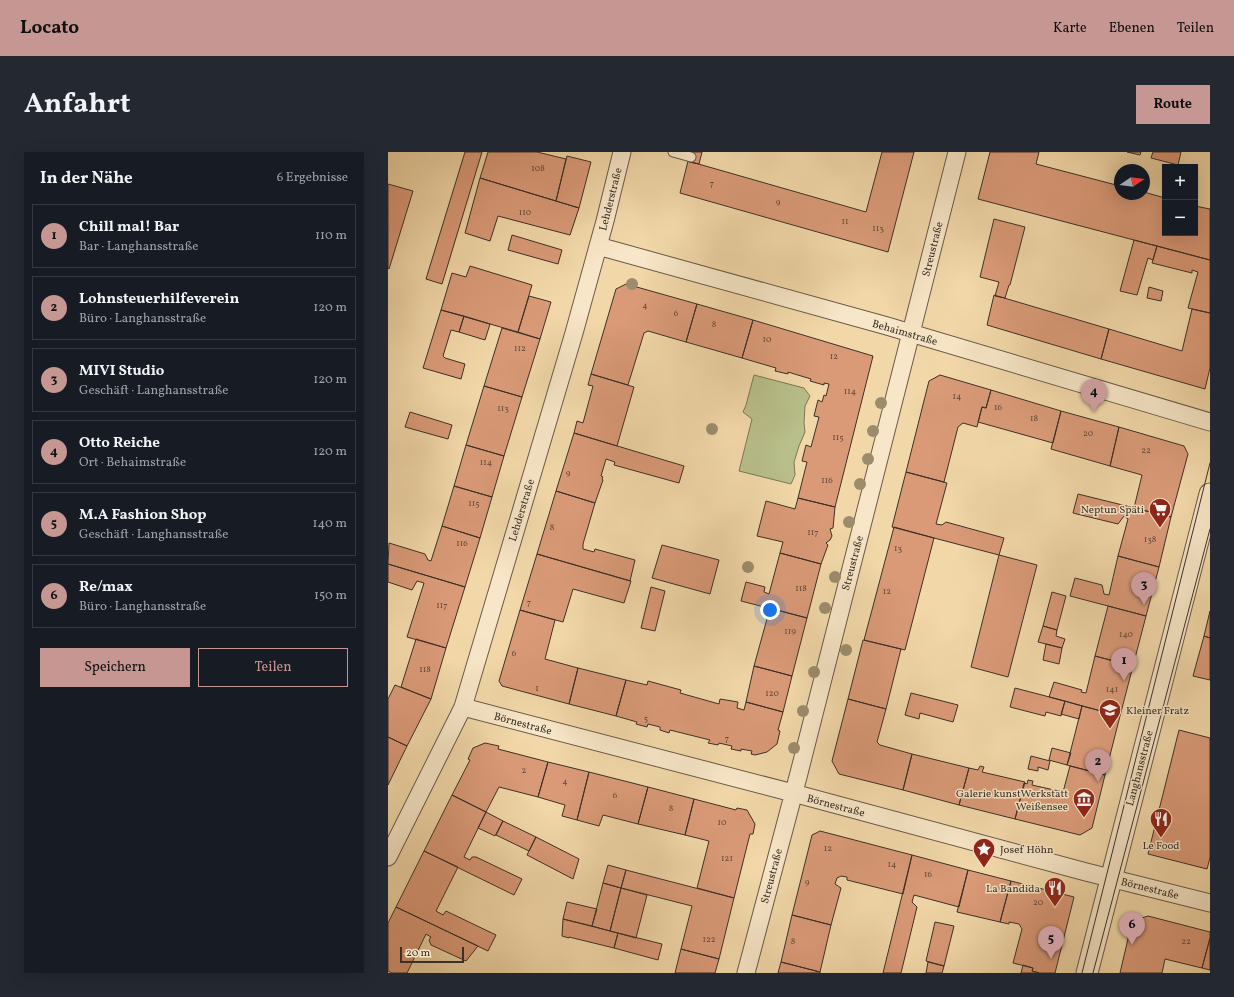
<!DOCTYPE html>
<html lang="de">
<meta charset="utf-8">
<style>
:root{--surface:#171b24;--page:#242831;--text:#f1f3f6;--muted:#9ea1a6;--line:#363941;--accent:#c59692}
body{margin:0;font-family:Vollkorn,serif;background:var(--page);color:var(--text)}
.controls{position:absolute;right:12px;top:12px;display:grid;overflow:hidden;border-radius:0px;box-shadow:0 4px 16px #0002}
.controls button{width:36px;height:36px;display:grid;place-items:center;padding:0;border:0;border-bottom:1px solid var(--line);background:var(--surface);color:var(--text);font:20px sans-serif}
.compass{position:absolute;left:726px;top:12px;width:36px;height:36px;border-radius:50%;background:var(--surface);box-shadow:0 4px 16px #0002;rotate:77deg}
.scale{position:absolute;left:12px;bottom:10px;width:64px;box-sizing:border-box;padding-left:4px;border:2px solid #3c3027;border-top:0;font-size:11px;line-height:14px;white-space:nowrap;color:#3c3027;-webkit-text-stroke:3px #f7e6c7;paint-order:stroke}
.you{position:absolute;left:382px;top:458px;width:14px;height:14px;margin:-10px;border:3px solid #fff;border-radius:50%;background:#1a73e8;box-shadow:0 0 0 6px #1a73e833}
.badge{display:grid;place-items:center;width:26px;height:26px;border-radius:50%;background:var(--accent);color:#111;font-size:13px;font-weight:700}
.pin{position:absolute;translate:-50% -33px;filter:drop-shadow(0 1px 2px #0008)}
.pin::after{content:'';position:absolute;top:21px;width:14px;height:12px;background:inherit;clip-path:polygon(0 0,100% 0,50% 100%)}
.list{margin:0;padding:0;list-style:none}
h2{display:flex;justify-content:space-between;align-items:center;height:52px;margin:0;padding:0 16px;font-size:17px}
h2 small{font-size:13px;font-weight:400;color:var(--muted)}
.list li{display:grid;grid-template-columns:26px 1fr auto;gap:12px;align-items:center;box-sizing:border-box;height:64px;margin:0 8px 8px;padding:0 8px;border:1px solid var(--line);border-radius:0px}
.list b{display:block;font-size:15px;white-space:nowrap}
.list p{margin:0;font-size:13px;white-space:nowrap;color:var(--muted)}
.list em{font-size:13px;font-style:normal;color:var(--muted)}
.actions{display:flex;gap:8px;padding:12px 16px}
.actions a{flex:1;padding:9px 0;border:1px solid var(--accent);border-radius:0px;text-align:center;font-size:14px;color:var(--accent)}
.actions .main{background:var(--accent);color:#111}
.map{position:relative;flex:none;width:822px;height:821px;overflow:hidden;border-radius:0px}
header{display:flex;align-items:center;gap:24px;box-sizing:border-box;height:56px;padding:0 20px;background:var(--accent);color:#111}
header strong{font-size:19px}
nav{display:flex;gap:22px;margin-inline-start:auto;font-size:14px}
.intro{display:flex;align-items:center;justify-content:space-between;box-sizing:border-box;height:96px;padding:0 24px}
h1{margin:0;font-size:28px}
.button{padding:10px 18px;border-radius:0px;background:var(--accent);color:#111;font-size:14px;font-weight:700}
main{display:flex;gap:24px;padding:0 24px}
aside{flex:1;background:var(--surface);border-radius:0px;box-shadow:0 4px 16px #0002}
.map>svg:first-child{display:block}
</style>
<header>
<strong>Locato</strong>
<nav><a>Karte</a><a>Ebenen</a><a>Teilen</a></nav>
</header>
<div class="intro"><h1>Anfahrt</h1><a class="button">Route</a></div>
<main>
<aside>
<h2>In der Nähe<small>6 Ergebnisse</small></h2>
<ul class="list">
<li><span class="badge">1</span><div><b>Chill mal! Bar</b><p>Bar · Langhansstraße</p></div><em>110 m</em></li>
<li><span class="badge">2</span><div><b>Lohnsteuerhilfeverein</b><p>Büro · Langhansstraße</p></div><em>120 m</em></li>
<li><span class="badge">3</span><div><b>MIVI Studio</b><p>Geschäft · Langhansstraße</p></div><em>120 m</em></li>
<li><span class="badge">4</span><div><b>Otto Reiche</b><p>Ort · Behaimstraße</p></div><em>120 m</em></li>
<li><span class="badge">5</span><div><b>M.A Fashion Shop</b><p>Geschäft · Langhansstraße</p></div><em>140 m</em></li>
<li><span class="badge">6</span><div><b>Re/max</b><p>Büro · Langhansstraße</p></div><em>150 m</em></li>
</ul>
<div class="actions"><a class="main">Speichern</a><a>Teilen</a></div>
</aside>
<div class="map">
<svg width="822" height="821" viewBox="0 0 822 821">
<rect width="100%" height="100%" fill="#f2d8a9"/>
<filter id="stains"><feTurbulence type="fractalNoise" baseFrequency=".005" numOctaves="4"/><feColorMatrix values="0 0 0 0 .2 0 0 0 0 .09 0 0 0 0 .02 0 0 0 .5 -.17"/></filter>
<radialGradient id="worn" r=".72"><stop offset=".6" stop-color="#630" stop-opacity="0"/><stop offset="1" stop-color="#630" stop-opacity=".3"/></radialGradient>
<path fill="#b8bf8a" stroke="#7a7858" d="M366,223L416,236L422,244L417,254L416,271L417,280L411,294L406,310L407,323L403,332L351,319L364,267L355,260L358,253Z"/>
<path fill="#da9a78" stroke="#3c3027" d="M77,0H94L54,132L38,127Z
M100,0H149L178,7L168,49L92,26Z
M304,0H314L311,12L301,10Z
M494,0H526L500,100L292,41L300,9L478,60Z
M602,0H651L648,12L732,34V42H756V40L777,46V81H807V54L822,57V108L590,47Z
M739,0H753L752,3Z
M765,0H793L790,13L763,6Z
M179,4L203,10L191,56L168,49Z
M92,26L191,56L182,83L110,64L102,89L77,81Z
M0,32L25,39L1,117L0,116Z
M606,67L637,75L622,133H621L617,146L607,144L611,130L592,125Z
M124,83L174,98L170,112L120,98Z
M746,88L769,94L765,108L760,106L749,143L732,139Z
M769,94L822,108V161L800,156L810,120L804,118V121L764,111Z
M82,114L144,133L130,180L53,158L64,121L78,125Z
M238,132L309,152L298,190L260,179L256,181L240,233L203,222L228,137Z
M761,135L775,139L773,149L759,146Z
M606,143L721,177L713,207L599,173Z
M141,144L163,150L152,187L130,180Z
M309,152L365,168L354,206L298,190Z
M804,157L822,161V216L817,237L713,207L721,177L794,199Z
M53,158L76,164L71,180L63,178L55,204L57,206L77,212L73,227L35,216Z
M76,164L102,172L97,188L71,180Z
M365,168L485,204L447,355L410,346L419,310L414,309L418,293L423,295L431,265L426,264L430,248L434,250L436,243L438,244L441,232L436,231V233L422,229L423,227L400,220V222L387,219L388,216L354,206Z
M114,176L152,187L134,245L96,234Z
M203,222L246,235L229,294L186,281L189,269L195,271L205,234L200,233Z
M552,223L603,238L598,256L594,255L589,275L575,271L570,275L556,330L518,320L541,229Z
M96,234L134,245L116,304L78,293Z
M603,238L673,259L665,291L590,270L594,255L598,256Z
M673,259L731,275L722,314L663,297Z
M22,260L64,273L60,287L17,275Z
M731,275L796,294L800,302L783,365L746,356L754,323L722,314Z
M186,281L296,314L291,331L226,313L227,310L218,307L213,324L215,325L214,327L215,328L207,351L168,339Z
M78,293L116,304L104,345L66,334Z
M518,320L559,331L548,372L554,373L558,370L616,386L611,403L504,375Z
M66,334L104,345L92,386L54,374Z
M168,339L207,351L195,392V397L206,400L207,397L247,408L242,429L149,402Z
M690,342L783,365L771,415L730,404L740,367L736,364L730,372L685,361Z
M410,346L447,355L445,376L442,377L444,384L442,388L438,391L440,393L433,412L392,401L395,390L369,384L378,349L407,357Z
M54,374L92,386L77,435L0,412L1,391L37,402L40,408L43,409Z
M506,375L546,386L517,498L476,488Z
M274,393L331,408L322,442L264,426Z
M392,401L433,412L419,466L353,449L358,430L377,435L376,440L381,442Z
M149,402L243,429L236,451L185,437L175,470L132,458Z
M611,403L649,413L620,525L583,515Z
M730,404L771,415L758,464L682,444L687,426L714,433L716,442L721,443Z
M0,412L77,435L58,496L19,485L36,431L29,429L24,438L0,430Z
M263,435L277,439L267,479L253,476Z
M664,440L678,444L669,478L655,474Z
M720,454L758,464L745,514L707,504Z
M382,456L419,466L404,524L366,514Z
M132,458L167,468L157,507L190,516L181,552L114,534L111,529Z
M822,459V486L816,484Z
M655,474L669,478L668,484L677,487L674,496L650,490Z
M816,484L822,486V528L805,524Z
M28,487L58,496L43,547L13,535Z
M475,488L513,497L498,557L460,547Z
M658,492L674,496L671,512L655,508Z
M707,504L745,514L732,564L661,545L666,530L694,538L693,540L698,541Z
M366,514L404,524L395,560L358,550Z
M190,516L238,528L228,564L181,552Z
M238,528L259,533L260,529L293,538L292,541L331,552L332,547L350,550L349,556L356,558L358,550L395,560L390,578L392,579L389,592L379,600L367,603L363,602L364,599L353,597V599L343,597L344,594L331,591L330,593L320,591L322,588L282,578L281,581L272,578V575L260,572L259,575L248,572L249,570L228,564Z
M7,533L43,547L19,594L0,585V547Z
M627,536L677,549L673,564L658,560L657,564L622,555Z
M523,541L570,553L565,570L532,561L531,567L517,563Z
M460,547L498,557L489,590L492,593L524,602L515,638L451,622L444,609Z
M677,549L694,554L691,567L673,562Z
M694,554L732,564L717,623L679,613Z
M791,578L822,586V706L819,717L760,702Z
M0,585L19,594L0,633Z
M97,591L111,594L110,597L160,610L150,645L111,635L98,660L64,643L82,608L80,607L85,596Z
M664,596L683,601L679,613L661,608Z
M524,602L581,616L571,653L515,638Z
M643,604L662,609L660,618L650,615V619L640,617Z
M160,610L201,620L189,668L174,664L177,653L150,645Z
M592,614L596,615L594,620L637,630L627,667L571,653L581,616L590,618Z
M682,614L717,623L704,676L692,683L627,667L636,631L639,632L640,628L645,629L644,633L675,640Z
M201,620L260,635L250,672L215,663L211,674L189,668Z
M260,635L306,647L297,683L250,672Z
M64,643L98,660L76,705L82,708L84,705H88L134,727L126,743L36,699Z
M306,647L348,658L349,656L359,658L367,672L365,682H362L346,746L309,736L321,689L297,683Z
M98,660L115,669L107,684L90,676Z
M115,669L148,685L141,699L108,683Z
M432,679L524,703L515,742L459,728V725L453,724L449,726L447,732L453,736L443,773L404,763L424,683Z
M148,685L191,707L185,727L139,703Z
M36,699L70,715L48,759L55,763L58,759L108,783L100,799L8,755Z
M524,703L580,718L571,755L526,743L524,750L529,755L513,821H495Z
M220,713L238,718L233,736L215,731Z
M238,718L346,746L331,807L293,797L304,754L233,736Z
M580,718L623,729L612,770L569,760Z
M623,729L686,745L667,821H651L644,819L645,816L625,811L634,777L631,772L621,770V772L612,770Z
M215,731L233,736L222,779L204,774Z
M233,736L259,743L248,786L222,779Z
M179,750L209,757L204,774L175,767Z
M8,755L90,794L78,809L43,793L41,788L43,785L38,782L19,821H4L0,819V771Z
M404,763L443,773L432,820L393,810Z
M760,764L822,780V786L814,816L777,807L774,821H732L743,774L748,768Z
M175,767L230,781L226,796L181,785V786L174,784Z
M547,770L566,774L556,814L538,809Z
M230,781L274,792L270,808L226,796Z
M822,786V818L814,816Z
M293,797L331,807L327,821H287Z
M393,810L432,820V821H390Z
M540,810L556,814L554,821H538Z
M635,813L645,816L644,819L651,821H633Z"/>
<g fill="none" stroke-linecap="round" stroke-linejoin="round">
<g stroke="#6a5a48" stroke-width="11">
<path id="service" d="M285,0L303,5"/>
</g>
<g stroke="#6a5a48" stroke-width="19">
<path id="minor" d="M210,94L499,174L822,270
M75,555L405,641L698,720L822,751
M0,705L75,555L186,181L217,69L234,0
M358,821L411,621L569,0"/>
</g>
<g stroke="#6a5a48" stroke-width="23">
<path id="tertiary" d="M699,821L822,342"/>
</g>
<use href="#service" stroke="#f7e6c7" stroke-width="9"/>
<use href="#minor" stroke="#f7e6c7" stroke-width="17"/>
<use href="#tertiary" stroke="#f7e6c7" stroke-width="21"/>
<path stroke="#3c3027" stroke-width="1" d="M694,821L822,311
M705,821L822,377"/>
</g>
<g fill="#9c8c6c">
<circle cx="244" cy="132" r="6"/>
<circle cx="493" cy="251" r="6"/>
<circle cx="324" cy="277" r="6"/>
<circle cx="485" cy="279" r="6"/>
<circle cx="480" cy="307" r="6"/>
<circle cx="472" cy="332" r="6"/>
<circle cx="461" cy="370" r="6"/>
<circle cx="360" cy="415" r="6"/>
<circle cx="447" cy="425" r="6"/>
<circle cx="437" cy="456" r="6"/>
<circle cx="458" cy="498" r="6"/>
<circle cx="426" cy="520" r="6"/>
<circle cx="415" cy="559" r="6"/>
<circle cx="406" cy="596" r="6"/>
</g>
<defs>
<g id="supermarket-pin" transform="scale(1.15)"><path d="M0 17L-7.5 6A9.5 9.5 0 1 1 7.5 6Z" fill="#8f2418" stroke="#f7e6c7"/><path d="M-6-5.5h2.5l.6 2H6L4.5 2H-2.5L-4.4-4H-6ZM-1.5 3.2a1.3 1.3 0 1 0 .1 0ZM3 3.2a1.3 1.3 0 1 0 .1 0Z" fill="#fff"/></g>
<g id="school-pin" transform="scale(1.15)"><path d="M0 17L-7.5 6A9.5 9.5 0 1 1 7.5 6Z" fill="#8f2418" stroke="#f7e6c7"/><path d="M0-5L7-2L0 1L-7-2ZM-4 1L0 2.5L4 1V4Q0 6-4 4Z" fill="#fff"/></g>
<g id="museum-pin" transform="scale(1.15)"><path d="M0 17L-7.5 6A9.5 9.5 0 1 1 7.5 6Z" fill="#8f2418" stroke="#f7e6c7"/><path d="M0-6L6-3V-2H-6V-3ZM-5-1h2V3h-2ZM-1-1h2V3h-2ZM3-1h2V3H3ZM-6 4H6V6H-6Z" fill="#fff"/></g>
<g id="restaurant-pin" transform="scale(1.15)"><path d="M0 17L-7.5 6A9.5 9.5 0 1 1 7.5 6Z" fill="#8f2418" stroke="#f7e6c7"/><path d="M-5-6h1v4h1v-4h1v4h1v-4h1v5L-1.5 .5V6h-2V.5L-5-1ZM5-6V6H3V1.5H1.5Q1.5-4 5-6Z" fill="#fff"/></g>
<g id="sight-pin" transform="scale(1.15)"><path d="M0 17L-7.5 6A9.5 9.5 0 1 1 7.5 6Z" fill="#8f2418" stroke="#f7e6c7"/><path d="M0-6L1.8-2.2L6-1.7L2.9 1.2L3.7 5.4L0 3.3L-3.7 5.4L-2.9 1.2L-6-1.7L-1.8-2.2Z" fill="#fff"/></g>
</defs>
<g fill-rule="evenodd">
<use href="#supermarket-pin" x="772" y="357"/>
<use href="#school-pin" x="722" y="558"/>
<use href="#museum-pin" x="696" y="647"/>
<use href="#restaurant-pin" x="773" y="667"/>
<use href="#sight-pin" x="596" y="697"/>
<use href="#restaurant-pin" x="667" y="736"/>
</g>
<g text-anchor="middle" stroke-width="3" stroke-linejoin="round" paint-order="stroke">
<g font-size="9" fill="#644a3b">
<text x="150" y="19">108</text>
<text x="324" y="34">7</text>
<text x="390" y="53">9</text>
<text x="137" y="63">110</text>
<text x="457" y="72">11</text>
<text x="490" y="79">113</text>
<text x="257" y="156">4</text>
<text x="288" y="164">6</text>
<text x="326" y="175">8</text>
<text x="379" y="190">10</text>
<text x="132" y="199">112</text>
<text x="446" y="207">12</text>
<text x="462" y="242">114</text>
<text x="569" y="247">14</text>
<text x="610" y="258">16</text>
<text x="115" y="259">113</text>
<text x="646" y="269">18</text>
<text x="700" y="284">20</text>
<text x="450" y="288">115</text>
<text x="758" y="301">22</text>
<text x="98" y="313">114</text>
<text x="180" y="324">9</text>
<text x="439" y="331">116</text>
<text x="86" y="354">115</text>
<text x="164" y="378">8</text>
<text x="425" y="383">117</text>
<text x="762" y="390">138</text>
<text x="74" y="394">116</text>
<text x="510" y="399">13</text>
<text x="413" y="439">118</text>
<text x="499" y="442">12</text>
<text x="141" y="453">7</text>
<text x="54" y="456">117</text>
<text x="402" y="482">119</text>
<text x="738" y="485">140</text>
<text x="126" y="504">6</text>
<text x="37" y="520">118</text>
<text x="149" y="539">1</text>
<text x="724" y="540">141</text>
<text x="384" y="544">120</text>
<text x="258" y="569">5</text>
<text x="339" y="589">7</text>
<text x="136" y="621">2</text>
<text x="177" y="632">4</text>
<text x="227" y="646">6</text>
<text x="283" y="659">8</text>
<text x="334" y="673">10</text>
<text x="440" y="699">12</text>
<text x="339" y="709">121</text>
<text x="504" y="715">14</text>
<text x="540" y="725">16</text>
<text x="419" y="733">9</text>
<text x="650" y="753">20</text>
<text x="321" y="790">122</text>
<text x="405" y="792">8</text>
<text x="798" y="792">22</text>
</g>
<g font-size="11" fill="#3c3027" stroke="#f7e6c7">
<text transform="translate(222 47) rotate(-76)" y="4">Lehderstraße</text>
<text transform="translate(544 97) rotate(-76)" y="4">Streustraße</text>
<text transform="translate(517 180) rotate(16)" y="4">Behaimstraße</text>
<text transform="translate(133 358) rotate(-73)" y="4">Lehderstraße</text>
<text transform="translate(464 411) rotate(-75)" y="4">Streustraße</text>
<text transform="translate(135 571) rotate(15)" y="4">Börnestraße</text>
<text transform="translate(751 616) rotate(-75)" y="4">Langhansstraße</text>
<text transform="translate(448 653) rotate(15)" y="4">Börnestraße</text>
<text transform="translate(383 724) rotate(-75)" y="4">Streustraße</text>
<text transform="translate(762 736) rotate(14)" y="4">Börnestraße</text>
</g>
<g font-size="11" fill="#3c3027" stroke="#f7e6c7" text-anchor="end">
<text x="756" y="361">Neptun Späti</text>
<text x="738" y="562" text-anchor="start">Kleiner Fratz</text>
<text x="680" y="645">Galerie kunstWerkstatt<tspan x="680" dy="13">Weißensee</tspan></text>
<text x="773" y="697" text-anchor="middle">Le Food</text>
<text x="612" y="701" text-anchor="start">Josef Höhn</text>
<text x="652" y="740">La Bandida</text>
</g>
</g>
<rect width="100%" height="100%" filter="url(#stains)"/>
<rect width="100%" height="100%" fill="url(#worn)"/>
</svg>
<div class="controls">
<button>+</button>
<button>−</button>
</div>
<svg class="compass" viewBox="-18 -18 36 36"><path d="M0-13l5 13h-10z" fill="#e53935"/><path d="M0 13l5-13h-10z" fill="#9ea1a6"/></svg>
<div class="scale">20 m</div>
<div class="you"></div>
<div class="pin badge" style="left:736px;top:529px">1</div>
<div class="pin badge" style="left:710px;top:630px">2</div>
<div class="pin badge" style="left:756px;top:453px">3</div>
<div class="pin badge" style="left:706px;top:260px">4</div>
<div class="pin badge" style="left:663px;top:807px">5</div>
<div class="pin badge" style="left:744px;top:793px">6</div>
</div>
</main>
